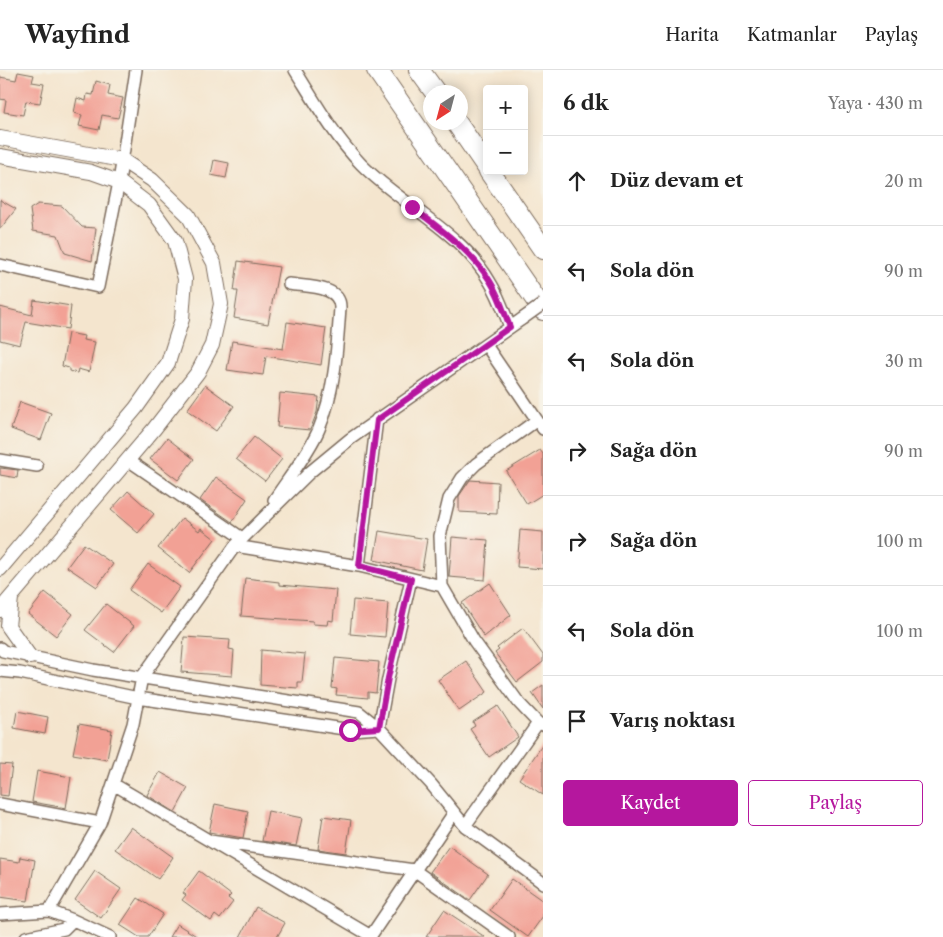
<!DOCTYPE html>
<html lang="tr">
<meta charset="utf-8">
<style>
:root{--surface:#fff;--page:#f2f2f2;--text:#222;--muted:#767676;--line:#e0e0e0;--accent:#b5179e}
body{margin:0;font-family:"Libre Caslon Text",serif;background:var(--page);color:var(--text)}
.controls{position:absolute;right:15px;top:15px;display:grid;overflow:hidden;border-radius:5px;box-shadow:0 2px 12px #0003}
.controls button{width:45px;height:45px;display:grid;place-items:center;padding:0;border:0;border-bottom:1px solid var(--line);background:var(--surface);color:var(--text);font:25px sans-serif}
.compass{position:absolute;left:423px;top:15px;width:45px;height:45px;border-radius:50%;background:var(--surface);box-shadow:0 2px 12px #0003;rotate:216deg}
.stop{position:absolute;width:15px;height:15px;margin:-11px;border:4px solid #b5179e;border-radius:50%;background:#fff}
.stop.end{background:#b5179e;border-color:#fff;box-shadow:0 1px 5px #0008}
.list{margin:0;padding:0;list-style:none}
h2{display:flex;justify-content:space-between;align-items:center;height:65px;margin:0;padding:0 20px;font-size:21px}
h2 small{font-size:16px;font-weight:400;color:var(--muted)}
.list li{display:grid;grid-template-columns:32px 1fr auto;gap:15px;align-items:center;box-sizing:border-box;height:90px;padding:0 20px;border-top:1px solid var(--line)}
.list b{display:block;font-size:19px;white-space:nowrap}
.list em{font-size:16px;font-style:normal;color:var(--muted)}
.actions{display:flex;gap:10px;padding:15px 20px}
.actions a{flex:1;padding:11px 0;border:1px solid var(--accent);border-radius:5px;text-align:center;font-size:18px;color:var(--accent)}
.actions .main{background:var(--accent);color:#fff}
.icon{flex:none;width:28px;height:28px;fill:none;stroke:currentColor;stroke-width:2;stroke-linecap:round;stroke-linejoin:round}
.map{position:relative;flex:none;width:543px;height:867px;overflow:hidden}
header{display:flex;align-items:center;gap:30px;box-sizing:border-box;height:70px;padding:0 25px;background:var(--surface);border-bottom:1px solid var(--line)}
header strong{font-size:24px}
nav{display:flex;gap:28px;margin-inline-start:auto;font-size:18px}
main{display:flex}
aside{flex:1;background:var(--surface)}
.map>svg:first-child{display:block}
</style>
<header>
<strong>Wayfind</strong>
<nav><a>Harita</a><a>Katmanlar</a><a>Paylaş</a></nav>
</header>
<main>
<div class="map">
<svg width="543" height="867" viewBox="0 0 543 867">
<rect width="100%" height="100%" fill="#f7f3e8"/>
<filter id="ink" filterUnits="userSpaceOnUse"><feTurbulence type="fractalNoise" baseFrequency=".02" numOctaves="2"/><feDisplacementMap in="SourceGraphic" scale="10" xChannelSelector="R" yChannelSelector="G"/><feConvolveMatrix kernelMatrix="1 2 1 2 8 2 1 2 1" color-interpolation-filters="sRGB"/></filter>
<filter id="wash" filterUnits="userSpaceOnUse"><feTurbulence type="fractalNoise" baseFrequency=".0096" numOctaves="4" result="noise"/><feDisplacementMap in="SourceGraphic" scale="20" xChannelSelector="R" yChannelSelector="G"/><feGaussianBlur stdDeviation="1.12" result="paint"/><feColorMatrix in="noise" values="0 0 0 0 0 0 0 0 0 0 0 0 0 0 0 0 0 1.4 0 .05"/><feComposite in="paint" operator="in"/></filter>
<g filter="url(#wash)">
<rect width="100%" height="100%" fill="#f4e5ce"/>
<g id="blocks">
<path fill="#f2a195" d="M18,2L34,5L32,12L44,14L40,33L26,31L23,45L4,42L6,30L0,29V7L16,10Z
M96,11L110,15L108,25L123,28L118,48L102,45L99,60L79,56L82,45L74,43L77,28L86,31L87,24L93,25Z
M214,90L229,93L226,108L211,105Z
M0,130L16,139L0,159Z
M38,134L62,136L82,157L96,158L92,191L65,183L58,165L33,161L30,139Z
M238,191L279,197L268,254L234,248L238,221H234Z
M34,230L71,236L68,259L26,252L20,275L0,270V237L32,245Z
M287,252L326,258L321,295L266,286L263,305L227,300L232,271L283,279Z
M68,263L84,266L83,270L95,272L89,302L78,299L77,303L69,301V298L62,296Z
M205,315L234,336L216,361L187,340Z
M280,323L319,327L317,342L310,360L277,357Z
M20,332L51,343L41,370L11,359Z
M254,367L282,389L265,411L236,389Z
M167,368L194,389L178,410L150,389Z
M540,380L543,384V424L527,434L506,401Z
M0,398L18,400L17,408L0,405Z
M216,407L247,429L232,452L200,430Z
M470,410L498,412L497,444L459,442V426Z
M128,421L154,444L138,463L111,440Z
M182,448L199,461L201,458L215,469L189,503L158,478Z
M520,460L543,462V499L517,497Z
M379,461L427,469L422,500L374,490Z
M452,467L488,470L485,510L449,507Z
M84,474L113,494L97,517L67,497Z
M148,494L180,517L161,543L129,520Z
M245,508L279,512V515L336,520L333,551L328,550L327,555L313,554V551L241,546Z
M490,513L511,545L484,567L462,533Z
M45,522L73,544L56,566L28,544Z
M353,530L388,533L385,567L350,564Z
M106,534L134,556L114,582L85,560Z
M523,558L543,585V592L517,612L495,583L499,580L497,578Z
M184,567L230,570L229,579L234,580L232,606L181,602Z
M261,580L305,584L302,612H298V618L260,615Z
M335,588L379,592L376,623L368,622V628L336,625L337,619L332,618Z
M466,591L487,622L459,641L438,610Z
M543,615V639L532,623Z
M498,636L518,667L489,687L470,659L475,656L473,652Z
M17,641L48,647L45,664L14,658Z
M79,654L112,660L107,690L73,684Z
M543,674V725L519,709Z
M0,694L12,695L8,726L0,725Z
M37,701L71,707L66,738L32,732Z
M160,702L188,718L175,742L147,725Z
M215,734L248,741L243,768L209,762Z
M268,741L302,748L296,776L262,771Z
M323,746L351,750L346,783L318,779Z
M131,757L173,787L158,809L115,779Z
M449,776L488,804L470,830L430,802Z
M20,787L35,790L28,831L0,827V789L19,792Z
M95,801L121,819L101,848L75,830Z
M199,801L231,825L228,828L233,832L220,849L215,845L211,851L182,830L186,825L183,823Z
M512,809L543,831V846L528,867L490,840Z
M138,828L163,844L148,867H139L120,855Z
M256,837L285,853L277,867H240Z
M444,840L485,867H426Z
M177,854L198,867H169Z"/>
</g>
</g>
<g filter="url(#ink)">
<use href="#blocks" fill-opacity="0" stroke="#7c6b5c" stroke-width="1"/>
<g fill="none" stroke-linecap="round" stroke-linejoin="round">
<g stroke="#7c6b5c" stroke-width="14">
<path id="minor" d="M295,0C315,32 334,66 361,94C401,135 461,161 490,212C499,226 504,242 510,257
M0,195L98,217L119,112L136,0
M486,275L543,359
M537,350L476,394L462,408L449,429L440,466L442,516L474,571L519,633L538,653L543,655
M0,390L37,396
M128,390L242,468
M274,430C288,409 310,381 319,359C335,321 337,279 340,238C341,215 306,217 289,214
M235,476L359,496L442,516
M359,496L377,349
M0,578L3,581L93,600L359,642L379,658L431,714L465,756L543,813
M0,601L20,603L138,628L351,660L379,658
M379,658L388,609L411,509
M115,715L371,866
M0,734L100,753
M465,756L538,653
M210,771L414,800L509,867
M49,841L100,753L133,654L142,607L235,476L310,402L350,369L522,249
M0,844L49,841L73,850L110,867
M26,867L64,859L73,850
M370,867L453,744"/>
</g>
<g stroke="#7c6b5c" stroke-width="16">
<path id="tertiary" d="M0,68L122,90L152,110L188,145L214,193L221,234L212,275L198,302L154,359L0,540
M0,86L91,102L119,112L149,135L175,171L185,209L182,249L168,293L136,338L0,499
M11,528L8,556L30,587"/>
</g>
<g stroke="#7c6b5c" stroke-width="22">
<path id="motorway" d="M377,0L543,240
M419,0L435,22
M456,52L487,97
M489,101L543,179"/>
</g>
<use href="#minor" stroke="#fff" stroke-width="11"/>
<use href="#tertiary" stroke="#fff" stroke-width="14"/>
<use href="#motorway" stroke="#fff" stroke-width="20"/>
<g stroke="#7c6b5c" stroke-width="14" stroke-linecap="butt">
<path id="minor-bridge" d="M522,249L543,234"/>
</g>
<use href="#minor-bridge" stroke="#fff" stroke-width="11"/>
</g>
</g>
<g fill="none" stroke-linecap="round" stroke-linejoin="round" filter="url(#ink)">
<path stroke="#b5179e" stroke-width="6" d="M350,660L379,658L388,608L411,509L359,496L377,350L510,257C504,242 499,225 490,211C471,180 440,159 412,137"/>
</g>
</svg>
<div class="controls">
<button>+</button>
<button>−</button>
</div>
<svg class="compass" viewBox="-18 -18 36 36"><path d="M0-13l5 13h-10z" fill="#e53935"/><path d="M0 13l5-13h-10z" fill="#767676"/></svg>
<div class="stop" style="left:350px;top:660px"></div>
<div class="stop end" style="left:412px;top:137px"></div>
</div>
<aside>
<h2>6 dk<small>Yaya · 430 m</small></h2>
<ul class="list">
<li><svg class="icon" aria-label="ahead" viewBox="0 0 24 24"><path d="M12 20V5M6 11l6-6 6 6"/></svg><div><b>Düz devam et</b></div><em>20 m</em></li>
<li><svg class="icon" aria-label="left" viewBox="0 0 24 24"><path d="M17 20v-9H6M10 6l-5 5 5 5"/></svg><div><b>Sola dön</b></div><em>90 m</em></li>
<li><svg class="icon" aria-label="left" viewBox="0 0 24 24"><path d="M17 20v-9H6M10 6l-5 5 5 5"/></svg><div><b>Sola dön</b></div><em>30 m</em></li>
<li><svg class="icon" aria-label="right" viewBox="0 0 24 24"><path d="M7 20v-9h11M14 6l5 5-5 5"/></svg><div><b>Sağa dön</b></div><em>90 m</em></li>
<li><svg class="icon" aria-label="right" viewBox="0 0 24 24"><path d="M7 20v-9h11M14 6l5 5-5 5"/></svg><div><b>Sağa dön</b></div><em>100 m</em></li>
<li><svg class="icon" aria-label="left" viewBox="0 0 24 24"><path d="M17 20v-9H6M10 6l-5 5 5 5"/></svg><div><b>Sola dön</b></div><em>100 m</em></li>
<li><svg class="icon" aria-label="arrive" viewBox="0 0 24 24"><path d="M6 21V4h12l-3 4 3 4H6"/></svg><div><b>Varış noktası</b></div></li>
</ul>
<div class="actions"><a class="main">Kaydet</a><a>Paylaş</a></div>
</aside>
</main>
